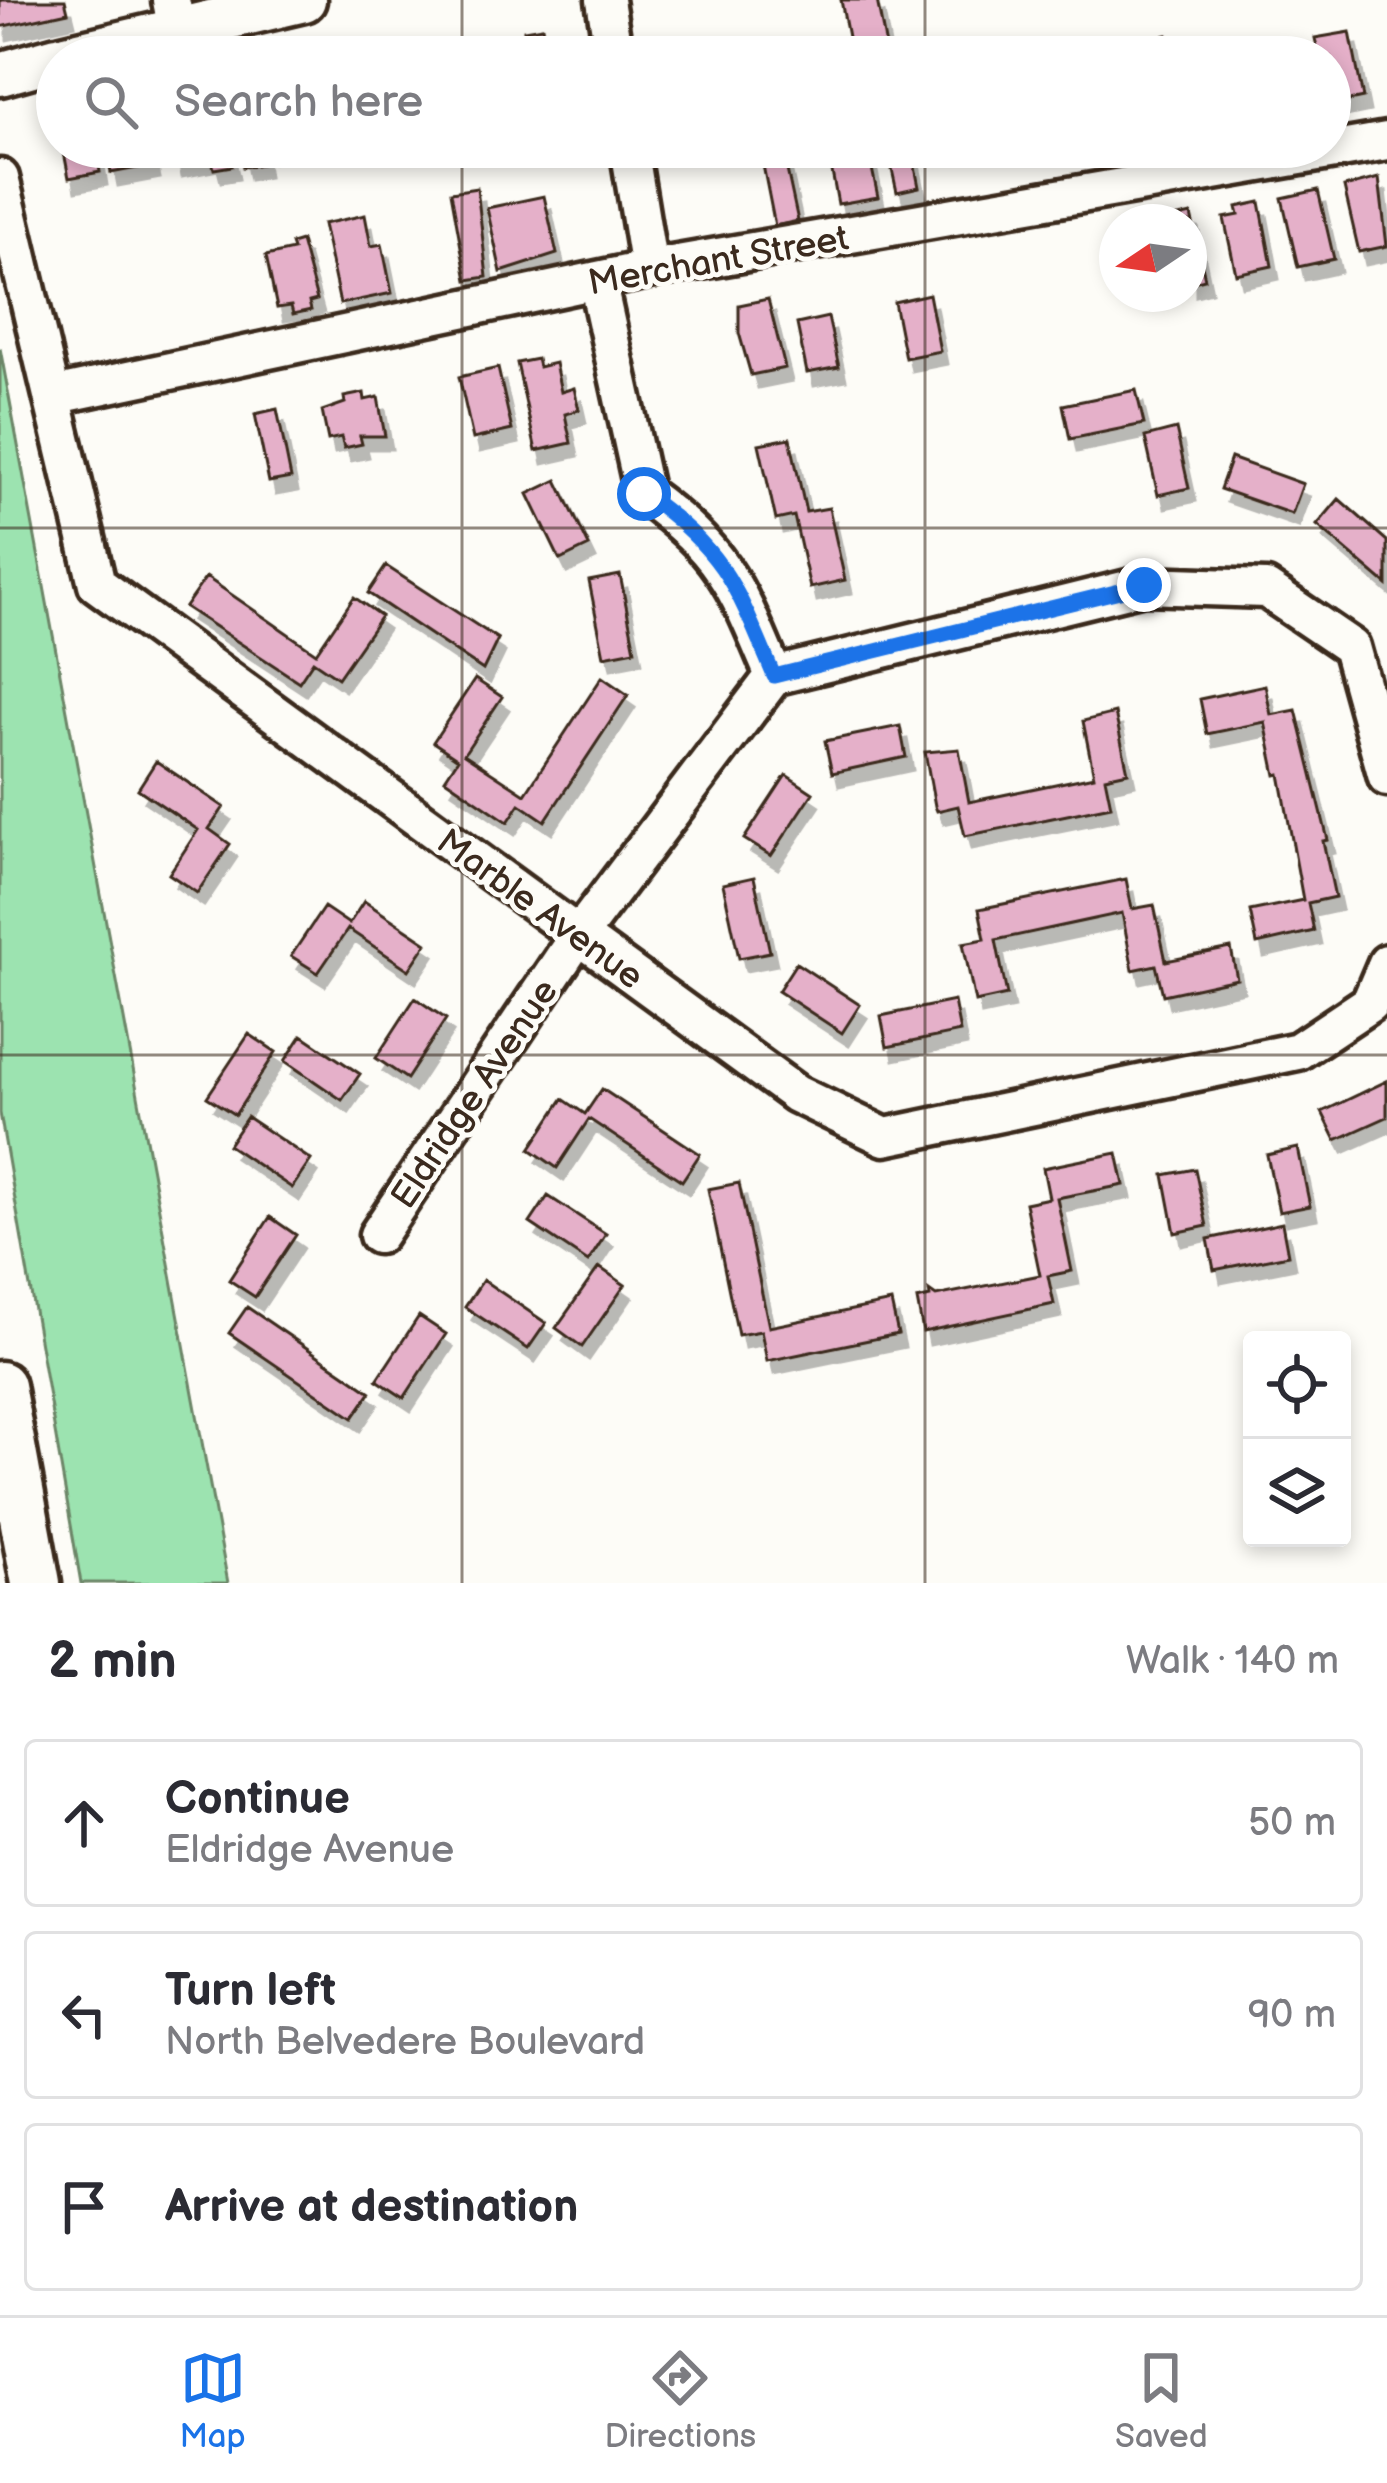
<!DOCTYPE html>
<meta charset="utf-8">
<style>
:root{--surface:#fff;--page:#f2f2f3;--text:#2b2b33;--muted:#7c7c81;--line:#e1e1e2;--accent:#1a73e8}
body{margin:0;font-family:"Balsamiq Sans",sans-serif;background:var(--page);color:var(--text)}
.controls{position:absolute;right:36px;bottom:36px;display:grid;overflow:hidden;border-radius:12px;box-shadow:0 6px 18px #0003}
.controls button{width:108px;height:108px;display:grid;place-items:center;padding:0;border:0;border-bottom:3px solid var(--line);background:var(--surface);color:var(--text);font:60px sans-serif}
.compass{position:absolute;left:1099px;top:204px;width:108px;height:108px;border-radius:50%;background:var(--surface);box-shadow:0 6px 18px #0003;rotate:257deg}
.stop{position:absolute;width:36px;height:36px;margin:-27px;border:9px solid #1a73e8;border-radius:50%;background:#fff}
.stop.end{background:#1a73e8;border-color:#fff;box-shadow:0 3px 12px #0008}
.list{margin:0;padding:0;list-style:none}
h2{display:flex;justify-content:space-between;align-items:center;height:156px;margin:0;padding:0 48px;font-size:51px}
h2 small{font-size:39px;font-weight:400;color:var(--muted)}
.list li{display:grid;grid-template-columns:78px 1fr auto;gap:36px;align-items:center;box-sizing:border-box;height:168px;margin:0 24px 24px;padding:0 24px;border:3px solid var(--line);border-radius:12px}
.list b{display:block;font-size:45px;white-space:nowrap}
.list p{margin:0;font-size:39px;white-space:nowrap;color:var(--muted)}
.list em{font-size:39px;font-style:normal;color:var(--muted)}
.icon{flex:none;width:66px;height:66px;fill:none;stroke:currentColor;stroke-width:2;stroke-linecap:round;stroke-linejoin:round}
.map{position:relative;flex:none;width:1387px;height:1583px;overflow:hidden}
.search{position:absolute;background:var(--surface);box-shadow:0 6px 18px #0003;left:36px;right:36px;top:36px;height:132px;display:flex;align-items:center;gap:30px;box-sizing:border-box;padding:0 42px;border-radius:66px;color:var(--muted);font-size:45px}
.sheet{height:732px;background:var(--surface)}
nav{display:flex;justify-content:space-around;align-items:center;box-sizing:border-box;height:168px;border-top:3px solid var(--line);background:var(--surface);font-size:33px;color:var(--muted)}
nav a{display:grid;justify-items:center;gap:6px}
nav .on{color:var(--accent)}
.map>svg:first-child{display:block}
</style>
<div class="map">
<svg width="1387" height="1583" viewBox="0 0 1387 1583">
<defs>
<filter id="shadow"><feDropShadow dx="7" dy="13" stdDeviation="0" flood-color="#0004"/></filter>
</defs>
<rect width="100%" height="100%" fill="#fdfcf7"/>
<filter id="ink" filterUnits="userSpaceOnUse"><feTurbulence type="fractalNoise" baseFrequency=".00833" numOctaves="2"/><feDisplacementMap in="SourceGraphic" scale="24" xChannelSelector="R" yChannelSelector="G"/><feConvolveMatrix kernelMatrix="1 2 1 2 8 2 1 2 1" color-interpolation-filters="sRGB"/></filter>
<g filter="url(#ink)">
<path fill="#9ce3b0" stroke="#6c8667" stroke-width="3" d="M0,348L228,1583H81L0,1113Z"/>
<path fill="#e5b0c9" stroke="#3b2a1e" stroke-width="3" filter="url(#shadow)" d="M0,0H65L68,12L0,27Z
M841,0H877L886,47L851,53Z
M542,27L550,57H525L524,30Z
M1350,32L1363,98L1330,105V57H1319L1315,38Z
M1167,35L1172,57H1155L1151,38Z
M1276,42L1279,57H1243L1241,50Z
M63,147H96L100,172L69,178Z
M106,147H149L153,165L111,173Z
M172,147H228L232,166L214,169L211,157L175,164Z
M239,147H280L260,151L262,164L243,167Z
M887,147H911L919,187L897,192Z
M783,151L798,221L775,226L761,155Z
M869,154L878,197L838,204L830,161Z
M1379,178L1387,246L1359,252L1344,187Z
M477,188L487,277L467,280L451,192Z
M1318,190L1334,259L1298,267L1282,198Z
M544,196L557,254L501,272L487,208Z
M1260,202L1272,266L1236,274L1224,218L1239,215L1237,207Z
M1191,214L1205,279L1189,283V222H1157Z
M365,215L371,246L382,244L392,293L340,304L323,224Z
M301,241L317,300L309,302L311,310L293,314L291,306L277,308L266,256L293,250L291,244Z
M929,294L940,351L905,358L894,302Z
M768,299L785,368L751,375L739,333V305Z
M828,317L839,367L807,373L797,324Z
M537,359L539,367L555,363L561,392L574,388L579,410L565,414L571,443L536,451L517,363Z
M498,368L512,430L473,439L459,377Z
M1136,390L1144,424L1070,439L1063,405Z
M364,393L365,400L378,397L385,436H360L362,444L344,448L341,437L328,440L322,411L345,403L344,397Z
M277,409L291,478L269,482L255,414Z
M1176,429L1189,488L1158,495L1145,437Z
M790,438L806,512L829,508L845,580L810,588L794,516L776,520L759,444Z
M1231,458L1303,484L1292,514L1220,489Z
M557,480L589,546L560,560L528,494Z
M1339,499L1387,541V585L1317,525Z
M386,566L498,639L483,670L368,593Z
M620,575L635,650L604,656L589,581Z
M206,577L316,653L354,597L381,616L338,678L313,661L299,682L185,607Z
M602,677L628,695L545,821L520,804L508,822L445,779L458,759L433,742L475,679L502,697L464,754L525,794Z
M1265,685L1271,715L1296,710L1328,840L1323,841L1335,897L1308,903L1314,931L1257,944L1250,911L1303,900L1280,774L1276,775L1265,722L1207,734L1200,699Z
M1115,713L1128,772L1105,777L1111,806L965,836L958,806L937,811L935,806L925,752L959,749L969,802L1094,776L1083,721Z
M900,726L906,757L832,773L825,741Z
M156,761L224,807L209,829L230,844L197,893L169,874L198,830L138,789Z
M786,775L813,793L771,856L744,839Z
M754,877L770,952L739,958L723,884Z
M1126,879L1132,909L1154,905L1166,961L1231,948L1237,979L1163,995L1156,965L1133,970L1122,913L996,940L1007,995L975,1002L963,943L985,939L979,909Z
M364,901L427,943L409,970L348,929L318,973L291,956L324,907L349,924Z
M796,963L860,1005L842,1033L778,991Z
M415,998L446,1019L407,1079L376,1058Z
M954,1001L960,1032L887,1047L881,1016Z
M249,1034L276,1052L235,1115L207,1097Z
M302,1035L360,1074L342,1100L285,1061Z
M1387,1081V1117L1336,1140L1322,1112Z
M602,1089L700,1154L682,1181L589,1119L557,1168L530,1149L563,1099L585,1114Z
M247,1117L311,1160L292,1188L228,1145Z
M1298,1148L1310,1206L1279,1212L1267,1155Z
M1117,1153L1124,1185L1057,1198L1072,1271L1048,1276L1054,1304L923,1332L917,1300L930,1297L929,1291L936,1296L1040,1275L1025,1203L1049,1198L1043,1168Z
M1195,1169L1207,1226L1175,1233L1164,1175Z
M739,1183L769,1327L891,1302L898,1334L767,1361L761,1331L738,1335L708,1189Z
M548,1196L606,1234L588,1262L530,1223Z
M270,1217L296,1235L255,1297L229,1280Z
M1282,1223L1288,1255L1214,1270L1208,1239Z
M599,1267L625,1285L582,1347L556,1328Z
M483,1280L546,1323L528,1349L465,1307Z
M247,1307L371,1392L353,1418L229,1333Z
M419,1316L446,1334L404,1398L377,1380Z"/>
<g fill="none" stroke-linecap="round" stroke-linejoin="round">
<g stroke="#3b2a1e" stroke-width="45">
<path id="minor" d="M171,0L176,26
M605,0L614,57
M629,147L649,269
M0,178L97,584L796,1094L885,1137L1298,1051L1370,1003L1387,963
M53,396L649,269L1387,141
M774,676L1144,585L1266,589L1351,647L1387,777
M378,1235L578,936L774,676C736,586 726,554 644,494L597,280"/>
</g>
<g stroke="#3b2a1e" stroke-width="51">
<path id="tertiary" d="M62,57L304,0
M0,74L57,58"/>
</g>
<g stroke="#3b2a1e" stroke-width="57">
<path id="secondary" d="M0,1386L36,1583"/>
</g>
<use href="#minor" stroke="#fdfcf7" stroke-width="36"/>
<use href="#tertiary" stroke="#fdfcf7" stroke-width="42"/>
<use href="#secondary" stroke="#fdfcf7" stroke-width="48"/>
</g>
</g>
<g fill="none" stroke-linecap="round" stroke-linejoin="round" filter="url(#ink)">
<path stroke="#1a73e8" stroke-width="15" d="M644,494C726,553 736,586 774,676L1144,585"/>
</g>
<path fill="none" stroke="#3b2a1e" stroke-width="3" stroke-opacity="0.55" d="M462,0V57M925,0V57M462,147V1583M925,147V1583M0,528H1387M0,1055H1387"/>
<g text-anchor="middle" stroke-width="10" stroke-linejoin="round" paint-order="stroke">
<g font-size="36" fill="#3b2a1e" stroke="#fdfcf7">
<text transform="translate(718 259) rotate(-10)" y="13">Merchant Street</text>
<text transform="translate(541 908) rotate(36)" y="13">Marble Avenue</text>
<text transform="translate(473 1093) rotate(-56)" y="13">Eldridge Avenue</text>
</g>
</g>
</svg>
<div class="controls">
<button><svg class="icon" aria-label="locate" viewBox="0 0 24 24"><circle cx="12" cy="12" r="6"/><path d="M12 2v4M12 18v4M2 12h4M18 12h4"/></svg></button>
<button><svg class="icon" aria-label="layers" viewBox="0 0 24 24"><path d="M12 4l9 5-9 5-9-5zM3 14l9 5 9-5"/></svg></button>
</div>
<svg class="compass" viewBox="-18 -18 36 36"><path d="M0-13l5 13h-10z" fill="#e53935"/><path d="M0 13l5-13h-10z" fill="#7c7c81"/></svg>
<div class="stop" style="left:644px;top:494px"></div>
<div class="stop end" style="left:1144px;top:585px"></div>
<div class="search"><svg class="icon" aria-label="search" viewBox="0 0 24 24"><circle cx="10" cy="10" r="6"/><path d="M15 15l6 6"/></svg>Search here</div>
</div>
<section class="sheet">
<h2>2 min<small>Walk · 140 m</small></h2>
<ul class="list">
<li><svg class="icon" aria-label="ahead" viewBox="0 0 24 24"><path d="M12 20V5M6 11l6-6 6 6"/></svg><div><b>Continue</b><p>Eldridge Avenue</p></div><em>50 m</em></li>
<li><svg class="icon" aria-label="left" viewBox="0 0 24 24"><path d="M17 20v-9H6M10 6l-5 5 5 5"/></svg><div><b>Turn left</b><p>North Belvedere Boulevard</p></div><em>90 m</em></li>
<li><svg class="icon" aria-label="arrive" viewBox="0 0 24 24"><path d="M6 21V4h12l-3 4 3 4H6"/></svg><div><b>Arrive at destination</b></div></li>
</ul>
</section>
<nav>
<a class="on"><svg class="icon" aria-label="map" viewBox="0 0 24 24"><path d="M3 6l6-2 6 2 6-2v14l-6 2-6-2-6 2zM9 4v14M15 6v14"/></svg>Map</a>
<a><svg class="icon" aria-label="directions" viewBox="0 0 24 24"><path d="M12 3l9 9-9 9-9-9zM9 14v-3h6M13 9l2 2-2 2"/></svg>Directions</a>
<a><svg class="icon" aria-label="saved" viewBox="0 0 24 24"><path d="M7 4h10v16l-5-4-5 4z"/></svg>Saved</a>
</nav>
